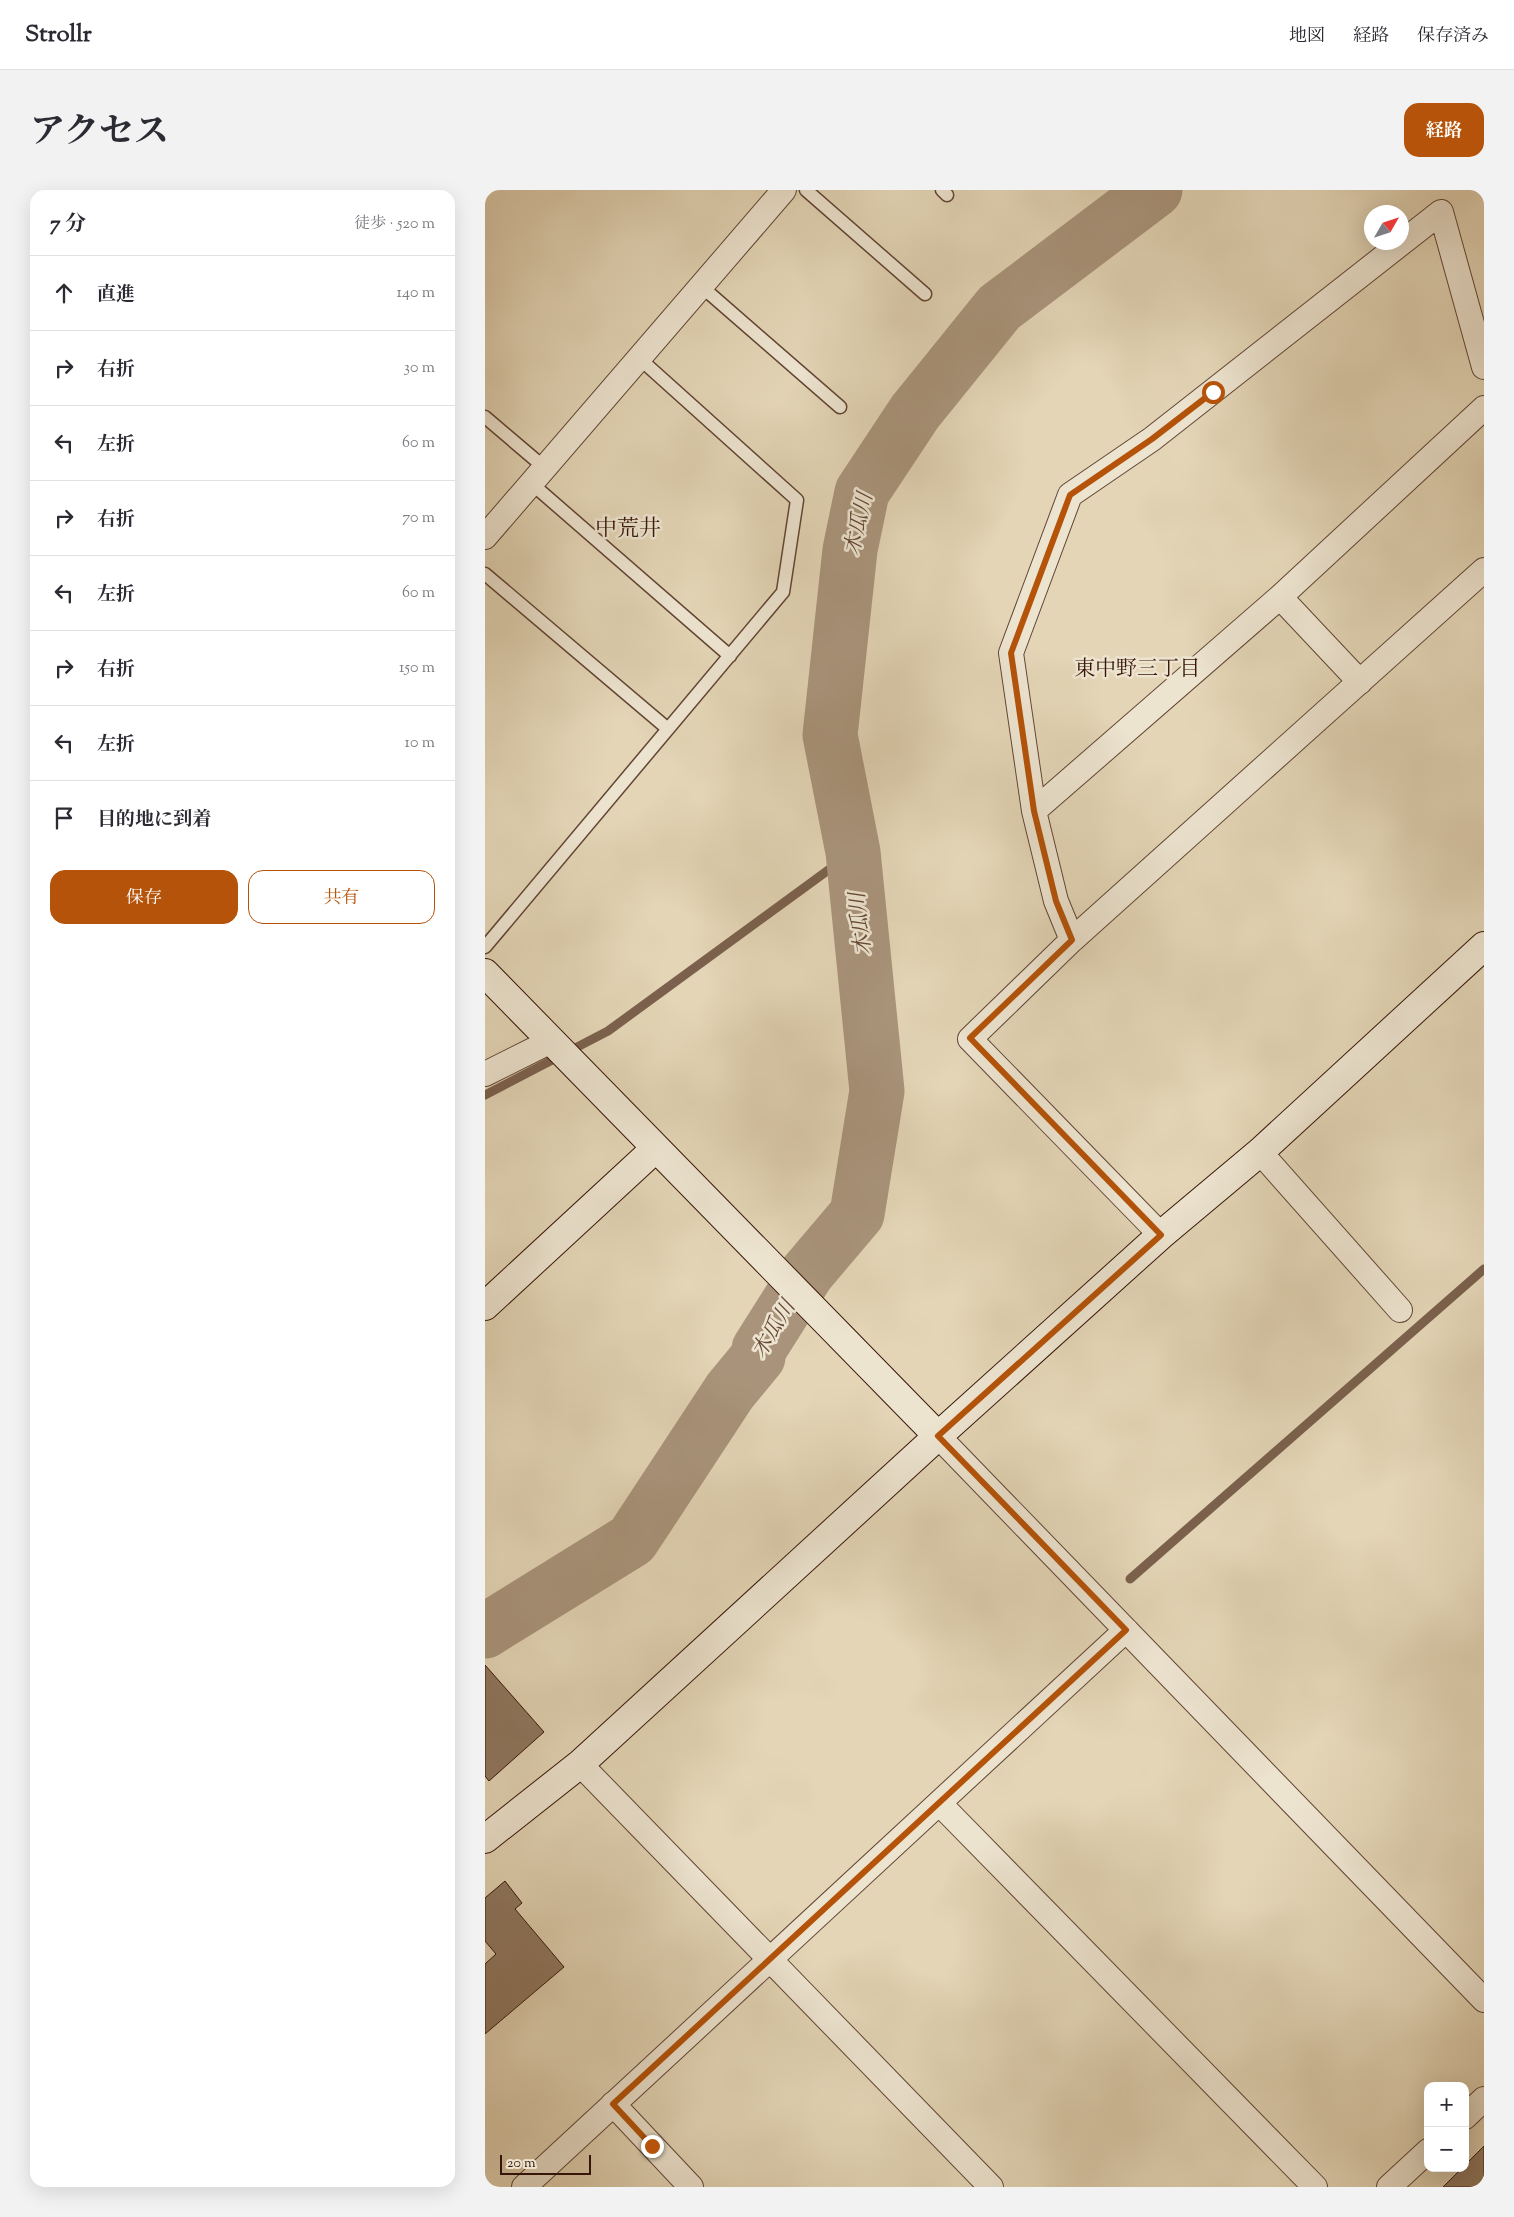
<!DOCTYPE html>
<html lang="ja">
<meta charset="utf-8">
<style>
:root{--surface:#fff;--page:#f2f2f3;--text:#2b2b33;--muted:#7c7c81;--line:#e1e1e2;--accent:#b45309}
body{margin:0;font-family:"Sorts Mill Goudy","Noto Serif JP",serif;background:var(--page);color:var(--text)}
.controls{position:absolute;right:15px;bottom:15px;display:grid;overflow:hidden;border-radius:10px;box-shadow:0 5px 20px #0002}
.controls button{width:45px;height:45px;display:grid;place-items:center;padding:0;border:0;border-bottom:1px solid var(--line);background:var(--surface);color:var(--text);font:25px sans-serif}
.compass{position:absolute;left:879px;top:15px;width:45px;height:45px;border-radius:50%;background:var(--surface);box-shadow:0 5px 20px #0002;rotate:51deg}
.scale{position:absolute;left:15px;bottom:12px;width:91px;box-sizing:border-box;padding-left:5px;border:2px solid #371508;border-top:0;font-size:14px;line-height:18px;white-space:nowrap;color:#371508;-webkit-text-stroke:4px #ede4d0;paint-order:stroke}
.stop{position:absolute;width:15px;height:15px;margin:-11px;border:4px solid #b45309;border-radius:50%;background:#fff}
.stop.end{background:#b45309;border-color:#fff;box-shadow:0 1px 5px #0008}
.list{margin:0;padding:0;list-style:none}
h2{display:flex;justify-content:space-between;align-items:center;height:65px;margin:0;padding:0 20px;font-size:21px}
h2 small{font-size:16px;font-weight:400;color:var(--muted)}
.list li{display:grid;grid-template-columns:32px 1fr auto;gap:15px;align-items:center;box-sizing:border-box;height:75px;padding:0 20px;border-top:1px solid var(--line)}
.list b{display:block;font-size:19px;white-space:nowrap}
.list em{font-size:16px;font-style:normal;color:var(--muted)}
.actions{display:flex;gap:10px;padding:15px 20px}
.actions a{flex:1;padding:11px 0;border:1px solid var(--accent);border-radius:15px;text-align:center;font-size:18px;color:var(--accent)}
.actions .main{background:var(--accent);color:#fff}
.icon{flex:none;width:28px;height:28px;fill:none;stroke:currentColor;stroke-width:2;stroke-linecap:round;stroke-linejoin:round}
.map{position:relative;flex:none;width:999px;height:1997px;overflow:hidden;border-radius:15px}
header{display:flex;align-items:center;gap:30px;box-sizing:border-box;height:70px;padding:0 25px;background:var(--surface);border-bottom:1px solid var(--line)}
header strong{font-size:24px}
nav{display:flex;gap:28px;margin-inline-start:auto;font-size:18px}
.intro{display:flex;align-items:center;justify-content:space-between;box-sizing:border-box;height:120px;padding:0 30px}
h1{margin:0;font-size:35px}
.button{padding:12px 22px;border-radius:15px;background:var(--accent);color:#fff;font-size:18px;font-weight:700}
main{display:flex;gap:30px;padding:0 30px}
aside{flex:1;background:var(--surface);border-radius:15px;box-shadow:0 5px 20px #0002}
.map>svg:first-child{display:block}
</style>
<header>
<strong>Strollr</strong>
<nav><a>地図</a><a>経路</a><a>保存済み</a></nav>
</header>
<div class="intro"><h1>アクセス</h1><a class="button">経路</a></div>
<main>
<aside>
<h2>7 分<small>徒歩 · 520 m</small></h2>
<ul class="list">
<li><svg class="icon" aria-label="ahead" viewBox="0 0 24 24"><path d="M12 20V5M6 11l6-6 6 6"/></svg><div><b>直進</b></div><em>140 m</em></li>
<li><svg class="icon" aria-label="right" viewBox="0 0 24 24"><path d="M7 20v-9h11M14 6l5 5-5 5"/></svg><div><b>右折</b></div><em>30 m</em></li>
<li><svg class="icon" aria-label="left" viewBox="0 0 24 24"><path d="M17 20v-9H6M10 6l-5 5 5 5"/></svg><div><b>左折</b></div><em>60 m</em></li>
<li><svg class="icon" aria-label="right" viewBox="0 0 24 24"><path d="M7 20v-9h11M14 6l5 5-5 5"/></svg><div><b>右折</b></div><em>70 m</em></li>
<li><svg class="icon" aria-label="left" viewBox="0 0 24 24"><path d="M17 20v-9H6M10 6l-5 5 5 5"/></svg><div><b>左折</b></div><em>60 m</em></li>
<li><svg class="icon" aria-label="right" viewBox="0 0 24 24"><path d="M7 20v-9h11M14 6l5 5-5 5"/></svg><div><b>右折</b></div><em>150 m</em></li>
<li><svg class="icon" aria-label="left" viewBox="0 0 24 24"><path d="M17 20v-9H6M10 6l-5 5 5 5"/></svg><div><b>左折</b></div><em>10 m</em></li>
<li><svg class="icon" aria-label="arrive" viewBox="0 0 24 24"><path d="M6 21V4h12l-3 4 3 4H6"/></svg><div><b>目的地に到着</b></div></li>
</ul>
<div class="actions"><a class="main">保存</a><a>共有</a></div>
</aside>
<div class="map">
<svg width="999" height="1997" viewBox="0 0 999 1997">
<rect width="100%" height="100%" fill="#e3d5b6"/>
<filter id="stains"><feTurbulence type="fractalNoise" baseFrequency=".004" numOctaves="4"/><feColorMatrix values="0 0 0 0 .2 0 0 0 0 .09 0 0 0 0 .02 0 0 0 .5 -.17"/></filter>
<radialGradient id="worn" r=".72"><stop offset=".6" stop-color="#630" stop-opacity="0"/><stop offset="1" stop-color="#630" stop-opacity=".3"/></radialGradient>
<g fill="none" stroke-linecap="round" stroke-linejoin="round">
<path stroke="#7b614d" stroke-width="9" d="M0,905L123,841L368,662
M645,1389L999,1079"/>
<path stroke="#a9947b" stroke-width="55" d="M0,1441L147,1350L245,1201L273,1167L274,1159L322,1083L372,1024L392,901L368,662L345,545L365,360L377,302L430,222L514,118L670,0"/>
</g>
<path fill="#907962" stroke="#371508" d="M0,1475L59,1542L4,1591L0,1586Z
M20,1691L37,1713L30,1719L79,1777L0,1844V1774L11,1764L0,1751V1708Z
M999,1956V1997H958L977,1978H980V1975Z"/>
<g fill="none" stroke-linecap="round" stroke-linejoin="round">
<g stroke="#624534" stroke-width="15">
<path id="lane" d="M321,0L440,104
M457,0L462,5
M216,96L355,217
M0,227L60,278
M46,293L245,466
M0,384L183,539
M0,757L298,402L312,310L154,168"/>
</g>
<g stroke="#624534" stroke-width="26">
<path id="street" d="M0,347L299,0
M795,407L875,492
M549,621L795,407L999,218
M587,750L571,711L549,621L526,463L585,305L667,249L956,22L999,177
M0,884L66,851
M775,962L915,1120
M676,1045L485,849L587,750L999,380
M453,1246L999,1810
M95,1574L506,1997
M454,1613L830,1997
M128,1914L206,1997
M980,1927L999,1909
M39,1997L641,1440
M904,1997L943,1961"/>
</g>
<g stroke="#371508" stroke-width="30">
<path id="secondary" d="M0,783L453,1246
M0,1116L171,958
M0,1649L95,1574L453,1246L676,1045L775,962L999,756"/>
</g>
<use href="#lane" stroke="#ede4d0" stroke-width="12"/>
<use href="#street" stroke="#ede4d0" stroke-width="24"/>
<use href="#secondary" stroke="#ede4d0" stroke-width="28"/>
</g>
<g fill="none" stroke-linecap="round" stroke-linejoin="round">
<path stroke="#b45309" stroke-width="6" d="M167,1956L128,1914L641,1440L453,1246L676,1045L485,848L587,750L571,711L549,621L526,463L585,305L667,249L728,202"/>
</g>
<g text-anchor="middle" stroke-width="5" stroke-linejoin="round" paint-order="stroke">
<g font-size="21" font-style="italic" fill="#654836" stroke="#ede4d0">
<text transform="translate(373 334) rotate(-77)" y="7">木瓜川</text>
<text transform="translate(375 734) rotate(-96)" y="7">木瓜川</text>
<text transform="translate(288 1139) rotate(-59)" y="7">木瓜川</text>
</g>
<g font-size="21" fill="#371508" stroke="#ede4d0">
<text x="652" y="485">東中野三丁目</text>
</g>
<g font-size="22" fill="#371508" stroke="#ede4d0">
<text x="143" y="345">中荒井</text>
</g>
</g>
<rect width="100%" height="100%" filter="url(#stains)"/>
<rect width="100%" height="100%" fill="url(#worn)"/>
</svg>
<div class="controls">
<button>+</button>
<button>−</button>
</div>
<svg class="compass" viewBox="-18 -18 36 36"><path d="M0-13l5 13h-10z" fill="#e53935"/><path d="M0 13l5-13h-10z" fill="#7c7c81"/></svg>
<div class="scale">20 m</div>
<div class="stop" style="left:728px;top:202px"></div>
<div class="stop end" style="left:167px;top:1956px"></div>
</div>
</main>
